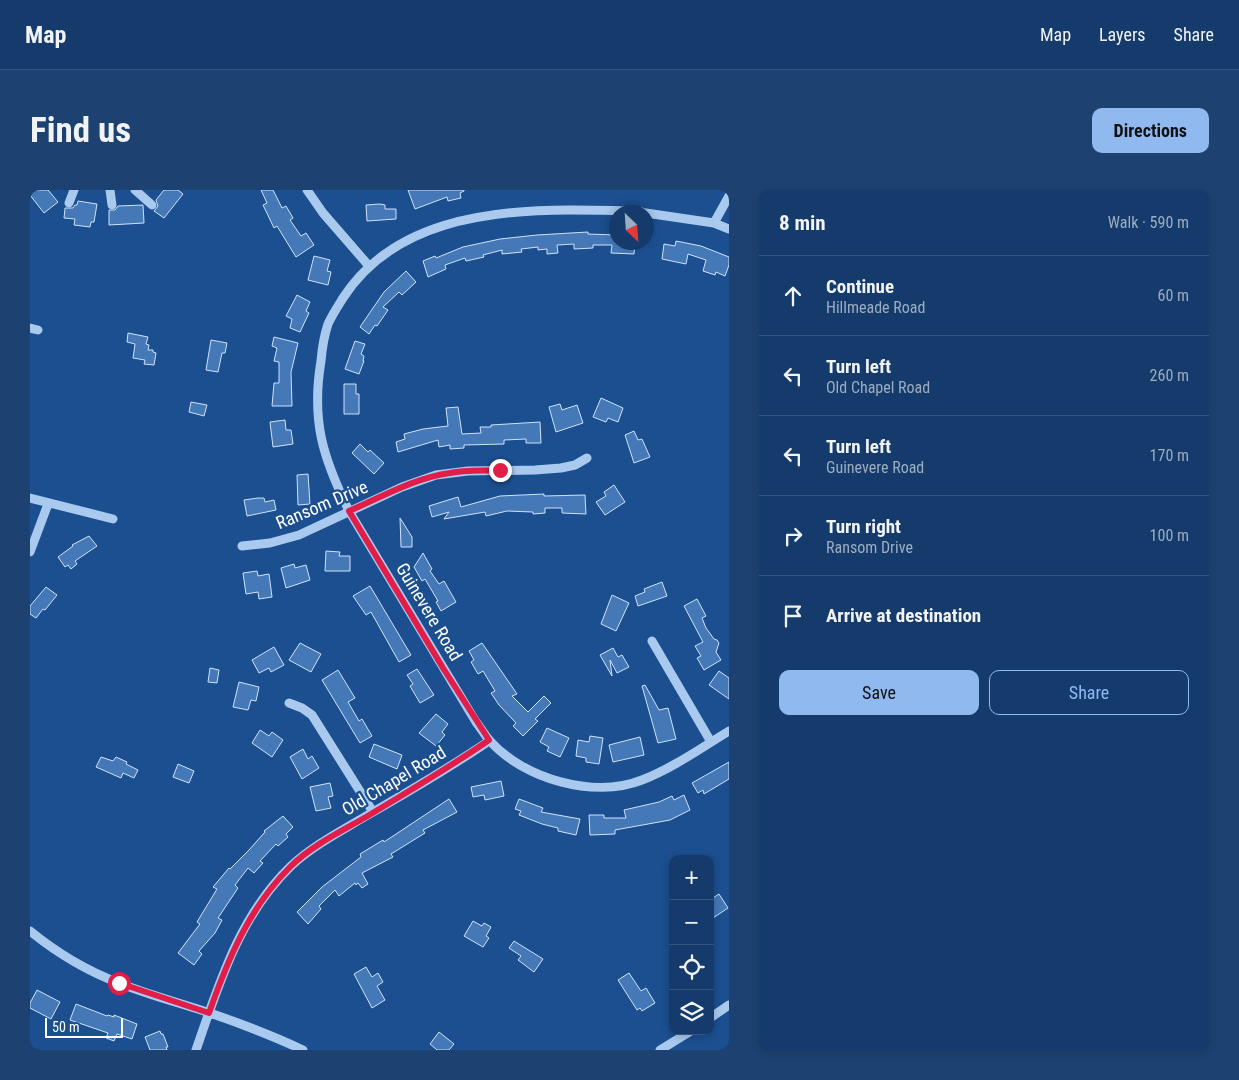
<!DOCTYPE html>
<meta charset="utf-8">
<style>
:root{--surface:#143b6b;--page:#1d4271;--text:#f1f3f6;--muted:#9dadc1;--line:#33557e;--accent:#90b9f0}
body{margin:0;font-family:"Roboto Condensed",sans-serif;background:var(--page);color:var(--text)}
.controls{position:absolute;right:15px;bottom:15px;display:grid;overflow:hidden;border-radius:10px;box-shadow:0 2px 8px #0003}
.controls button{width:45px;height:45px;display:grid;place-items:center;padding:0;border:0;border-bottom:1px solid var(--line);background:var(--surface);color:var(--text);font:25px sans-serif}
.compass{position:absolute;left:579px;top:15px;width:45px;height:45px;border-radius:50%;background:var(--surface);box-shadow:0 2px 8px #0003;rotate:155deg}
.scale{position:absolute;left:15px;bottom:12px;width:78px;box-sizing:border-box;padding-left:5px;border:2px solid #fff;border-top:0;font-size:14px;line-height:18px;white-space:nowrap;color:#fff;-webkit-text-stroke:4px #1b4f8f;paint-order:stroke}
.stop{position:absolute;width:15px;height:15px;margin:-11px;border:4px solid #e11d48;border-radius:50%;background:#fff}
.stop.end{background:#e11d48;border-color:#fff;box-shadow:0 1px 5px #0008}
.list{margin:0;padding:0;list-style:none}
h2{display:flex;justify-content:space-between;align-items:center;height:65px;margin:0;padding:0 20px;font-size:21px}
h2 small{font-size:16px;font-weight:400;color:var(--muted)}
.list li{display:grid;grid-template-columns:32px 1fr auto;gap:15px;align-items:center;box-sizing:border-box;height:80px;padding:0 20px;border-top:1px solid var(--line)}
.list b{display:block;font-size:19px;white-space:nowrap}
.list p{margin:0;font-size:16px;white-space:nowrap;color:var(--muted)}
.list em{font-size:16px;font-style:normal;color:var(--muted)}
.actions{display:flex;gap:10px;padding:15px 20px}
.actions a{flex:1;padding:11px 0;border:1px solid var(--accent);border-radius:10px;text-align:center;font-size:18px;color:var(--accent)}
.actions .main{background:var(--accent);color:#111}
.icon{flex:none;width:28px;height:28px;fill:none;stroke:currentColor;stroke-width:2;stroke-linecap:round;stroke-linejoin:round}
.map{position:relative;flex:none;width:699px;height:860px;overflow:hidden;border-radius:10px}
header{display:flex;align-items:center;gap:30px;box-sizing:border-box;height:70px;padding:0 25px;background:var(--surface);border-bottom:1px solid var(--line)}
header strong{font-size:24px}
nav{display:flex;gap:28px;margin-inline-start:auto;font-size:18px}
.intro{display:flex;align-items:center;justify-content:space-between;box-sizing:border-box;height:120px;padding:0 30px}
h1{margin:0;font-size:35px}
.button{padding:12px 22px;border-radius:10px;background:var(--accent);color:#111;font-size:18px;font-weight:700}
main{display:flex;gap:30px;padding:0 30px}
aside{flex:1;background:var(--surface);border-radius:10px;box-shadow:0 2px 8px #0003}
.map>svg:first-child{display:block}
</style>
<header>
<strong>Map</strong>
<nav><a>Map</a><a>Layers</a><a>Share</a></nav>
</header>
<div class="intro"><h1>Find us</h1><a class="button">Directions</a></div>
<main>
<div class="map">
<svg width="699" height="860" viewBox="0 0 699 860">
<rect width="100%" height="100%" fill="#1b4f8f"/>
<path fill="#4478b7" stroke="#cfe3fa" d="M0,0H18L28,12L14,23L0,5Z
M134,0H148L153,4L134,28L124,21L128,16L126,10Z
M231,0H243L252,18L256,16L263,28L260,30L271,46L276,43L284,55L266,67L247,36L244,38L233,15L237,13Z
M378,0H434V1L430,3L431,8L418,11L417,7L385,19Z
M48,11L67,14L64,32H61L60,37L44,35L45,29L34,28L35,18H43L45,15H47Z
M350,14L355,15V19H366V29L337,31L336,15Z
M88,16L113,15L114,33L79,35V20H85Z
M558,42V44L586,45V52H605L604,64L581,63L582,55H563V58L544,59V54L527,55L528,63L517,64V59L508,60V57L491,59L492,62L472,64V60L453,65L454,67L436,71L435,68L415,75L416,79L398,87L393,71L405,66L406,68L433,57L470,49L507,45Z
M646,51L671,56L699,67V75L695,86L686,82L685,85L673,81L676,70L658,64L656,74L632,69L634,54L645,56Z
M284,66L300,70L297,81L301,82L298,95L278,90Z
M376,81L386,92L372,105L369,102L353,117L358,120L347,136L345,135L339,144L330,137L354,102Z
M267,105L280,112L276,121L279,123L270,142L260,138L262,129L256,126Z
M98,143L118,147L116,154L119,155L118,160H123V162L126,163L124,175L114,174L115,170L103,168L105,154L97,152Z
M244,147L268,153L261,182L262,216H242L244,193H249V172L244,171L247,158L242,156Z
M181,150L197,153L195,163H192L188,182L176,180Z
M325,151L335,154L331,164L334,166L333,171H334L329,184L315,179Z
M314,194H326V204H329V224H314Z
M571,208L593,218L588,232L578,228L576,232L563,227Z
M161,212L177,215L174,226L159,222Z
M530,214L532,220L547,215L553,233L526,242L519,217Z
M428,217L432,244L451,243L450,237H461V235L510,232L511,253H496V249L474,250V254L434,255V258L420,259V255L409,257L408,250L368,262L366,252L375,249L374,244L393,239L418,236L416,218Z
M255,230L256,240H261L263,254L243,257L240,232Z
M604,241L608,250L612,249L620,267L604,273L595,245Z
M330,254L338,262L340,260L354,273L344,284L322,263Z
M278,284L280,314L268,315L267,285Z
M584,295L595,312L575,325L566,312L576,306L574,302Z
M514,304V306L555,305L556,324L532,323V318H515V323L503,324V322L477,321L456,326L455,322L414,329L419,322L402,327L399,316L428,307L431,317L470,306Z
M228,308H234L235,312L244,310L246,320L217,326L214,310Z
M370,328L382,347V357H371Z
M59,346L67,356L45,371L47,374L41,379L38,375L35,377L28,367L43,356L42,355Z
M296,361L310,362L309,366H320V381H295Z
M393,363L402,379L400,381L409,394L414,391L426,412L411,421L406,412L408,411L395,389L392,391L384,377Z
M264,374L265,378L276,375L280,390L256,398L251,378Z
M227,381L228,386L239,384L242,407L229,409L228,402L216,404L213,383Z
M632,392L637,406L608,416L605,406L615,402L614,399Z
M340,396L381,465L369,472L341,422L336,425L323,406Z
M16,397L27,405L15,420L13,419L6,428L0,424V416Z
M582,405L599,413L586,441L571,434Z
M667,409L676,426L672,428L676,438L684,449L687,450L689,453L686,462L691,470L674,480L667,468L671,466L665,456L673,452L654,416Z
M270,453L291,464L281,482L259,470Z
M452,453L487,504L482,506L498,522L514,506L521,513L505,529L508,531L493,546L483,536L486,533L469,515L461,503L465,501L453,481L448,484L441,472L444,470L439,461Z
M244,457L254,475L241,482L239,478L229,483L222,470Z
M583,458L588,467L592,465L599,477L587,483L580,470L582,486L570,465Z
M180,478L189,480L187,493L178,492Z
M387,479L404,505L390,513L380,496L383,494L377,485Z
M308,480L325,508L318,512L329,531L332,529L342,546L330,553L292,490Z
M689,481L699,488V509L679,495Z
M209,492L229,497L226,511L221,510L218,520L203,517Z
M615,495L629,520L638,518L646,549L628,553L612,496Z
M406,524L418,534L412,542L415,545L406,556L389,543Z
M517,538L539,548L530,567L517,561L519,557L510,552Z
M230,540L239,546L242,542L253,550L242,567L222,553Z
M560,546L573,548L569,574L556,572V568L546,566L548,550L559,552Z
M610,547L614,565L583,572L579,555Z
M344,554L372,565L367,579L339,567Z
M273,559L278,569L282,566L289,578L272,589L260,567Z
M71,567L83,571L86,567L97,572L96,574L108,580L104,588L93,583L91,588L66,577Z
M699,572V589L674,604L673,600L668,603L662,593Z
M148,574L164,581L159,593L143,587Z
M471,591L474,606L455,610L454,605L443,607L441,597Z
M300,593L303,606L298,607L301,618L286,621L280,597Z
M654,605L660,620L640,630L585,640V644L560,645L559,625H574V628H596L594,620L629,612L642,606L644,610Z
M419,609L427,622L393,640L395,643L361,664L363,667L332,683L338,694L332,698L328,693L326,695L325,693L309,706L305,700L289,716L291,719L278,734L267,722L292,697L331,667L330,664L353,650L354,652Z
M489,609L513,618L511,622L550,629L546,645L528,641V638L512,634L489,625L491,621L485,619Z
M253,626L263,637L256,644L258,647L248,656L246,654L230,671L233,673L224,683L218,678L205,695L208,698L188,728L192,730L185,743L169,761L172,764L164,775L148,763L170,734L167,732L187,699L183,697L199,678L200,679L219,660L235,642L234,641Z
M689,704L698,718L680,730V710Z
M443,731L452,736L454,733L461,737L456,746L459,748L453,757L434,746Z
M484,751L513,769L504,782L488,770L491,766L479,758Z
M336,777L342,787L348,783L353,792L347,796L355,810L342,818L324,784Z
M599,783L611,801L616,798L625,813L612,821L610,818L607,820L588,790Z
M7,800L30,812L21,829L0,818V813Z
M46,814L77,826L78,825L84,827V825L107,834L102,849L87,844L84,851L76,848L78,843L40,830Z
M130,841L131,844H133L138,857H136L137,860H120L115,847Z
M409,842L424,854L419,860H407L400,854Z"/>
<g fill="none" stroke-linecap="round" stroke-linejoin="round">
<path stroke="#a9c9ee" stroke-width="9" d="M80,0L82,15
M105,0L122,15
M277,0L293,23L339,76
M39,13L44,0
M612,22C588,20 563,20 540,20C457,20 362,32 313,108C308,116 302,125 298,134C294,146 292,159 291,171C281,231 293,268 319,321L446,532C451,538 455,546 460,551C494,589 564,609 612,590C643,578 671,558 699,541
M616,23L684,33L699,39
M684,33L699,6
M0,138L8,140
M0,308L83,329
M212,356L240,353L269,345L372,297L406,285L438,281L505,280L531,278L545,275L557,268
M0,362L18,314
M622,451L681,552
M259,513L272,518L282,525L343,622
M0,741C27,763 57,781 89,793C119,805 150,813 180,823C212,834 243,846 273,860
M680,828L699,815
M166,860C189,794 209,726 261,676C282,656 311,641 336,626C378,602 419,578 459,551
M630,860L661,841"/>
</g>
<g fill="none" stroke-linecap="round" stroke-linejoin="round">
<path stroke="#e11d48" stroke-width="6" d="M89,793L179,823C198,769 219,718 260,677C281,656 310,642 336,627C377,602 419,578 459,550L413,478L319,321C352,307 384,288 420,283C436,280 453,281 470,280"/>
</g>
<g text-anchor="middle" stroke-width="4.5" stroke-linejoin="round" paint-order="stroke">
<g font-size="18" fill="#fff" stroke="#1b4f8f">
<text transform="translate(292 315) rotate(-23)" y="6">Ransom Drive</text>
<text transform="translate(399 422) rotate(59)" y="6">Guinevere Road</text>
<text transform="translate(364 591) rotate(-31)" y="6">Old Chapel Road</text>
</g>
</g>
</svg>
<div class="controls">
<button>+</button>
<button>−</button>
<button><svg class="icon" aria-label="locate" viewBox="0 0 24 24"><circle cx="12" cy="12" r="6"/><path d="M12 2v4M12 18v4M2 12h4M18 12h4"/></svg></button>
<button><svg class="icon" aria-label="layers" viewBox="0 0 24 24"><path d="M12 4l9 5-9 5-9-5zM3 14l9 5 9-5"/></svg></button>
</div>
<svg class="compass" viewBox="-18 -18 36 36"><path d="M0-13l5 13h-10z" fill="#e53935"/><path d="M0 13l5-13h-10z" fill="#9dadc1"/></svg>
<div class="scale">50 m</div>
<div class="stop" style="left:89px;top:793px"></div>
<div class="stop end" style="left:470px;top:280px"></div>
</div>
<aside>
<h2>8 min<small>Walk · 590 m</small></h2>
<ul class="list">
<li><svg class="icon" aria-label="ahead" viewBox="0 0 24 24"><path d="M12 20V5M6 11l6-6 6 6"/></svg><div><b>Continue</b><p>Hillmeade Road</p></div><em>60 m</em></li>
<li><svg class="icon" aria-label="left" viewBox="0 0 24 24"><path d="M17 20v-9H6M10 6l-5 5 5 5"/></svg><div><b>Turn left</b><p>Old Chapel Road</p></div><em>260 m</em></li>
<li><svg class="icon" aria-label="left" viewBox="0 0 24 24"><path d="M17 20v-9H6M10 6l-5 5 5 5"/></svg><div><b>Turn left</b><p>Guinevere Road</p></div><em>170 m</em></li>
<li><svg class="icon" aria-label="right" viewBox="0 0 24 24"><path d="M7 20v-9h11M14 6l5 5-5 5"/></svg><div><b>Turn right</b><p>Ransom Drive</p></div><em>100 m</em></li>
<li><svg class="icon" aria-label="arrive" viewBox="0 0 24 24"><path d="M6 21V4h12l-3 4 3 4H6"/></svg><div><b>Arrive at destination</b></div></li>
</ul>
<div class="actions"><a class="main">Save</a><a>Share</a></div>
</aside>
</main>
